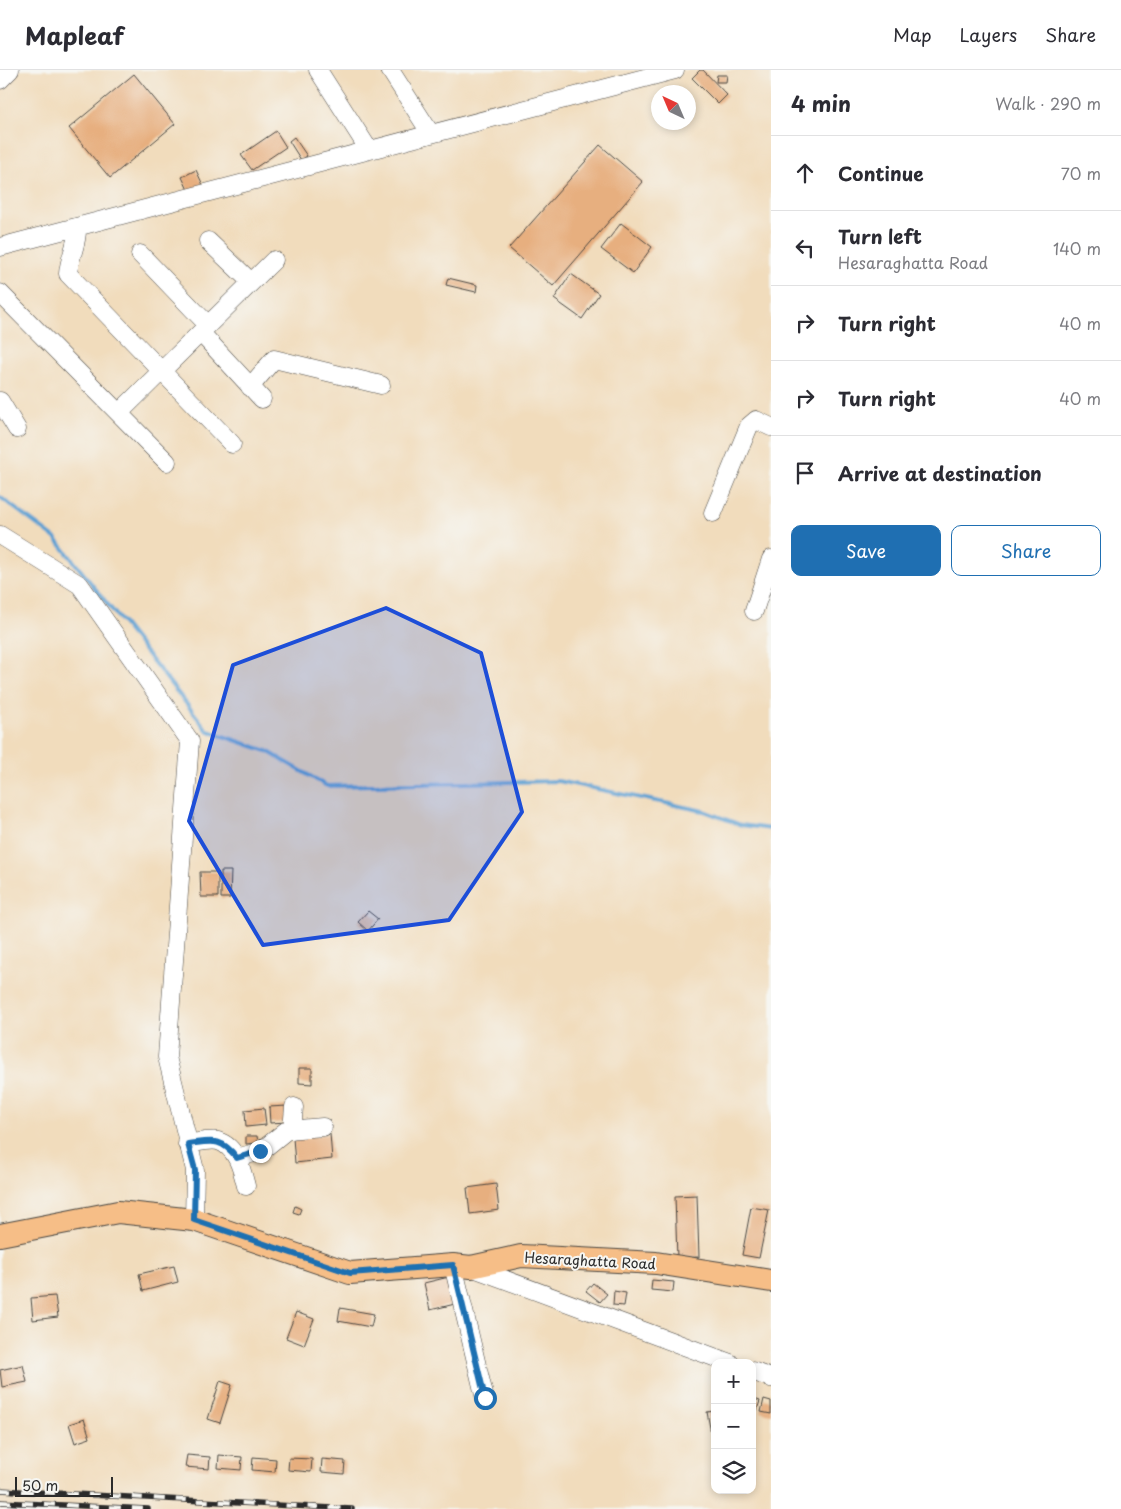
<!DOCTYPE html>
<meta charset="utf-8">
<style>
:root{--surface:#fff;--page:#f7f7f7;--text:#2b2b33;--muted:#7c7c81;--line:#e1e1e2;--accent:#1f6fb2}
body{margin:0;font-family:"Playpen Sans",sans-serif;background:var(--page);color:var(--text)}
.controls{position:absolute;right:15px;bottom:15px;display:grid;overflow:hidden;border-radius:10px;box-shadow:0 2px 8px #0003}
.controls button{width:45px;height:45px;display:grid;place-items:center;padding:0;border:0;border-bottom:1px solid var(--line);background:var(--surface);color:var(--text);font:25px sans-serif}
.compass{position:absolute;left:651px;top:15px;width:45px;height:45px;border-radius:50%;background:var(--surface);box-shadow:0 2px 8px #0003;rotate:316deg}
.scale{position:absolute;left:15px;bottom:12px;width:98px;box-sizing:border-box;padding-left:5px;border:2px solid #2b2b2b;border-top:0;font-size:14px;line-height:18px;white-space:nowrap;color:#2b2b2b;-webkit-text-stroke:4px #f6f6f2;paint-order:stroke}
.stop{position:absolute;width:15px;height:15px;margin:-11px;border:4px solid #1f6fb2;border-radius:50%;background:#fff}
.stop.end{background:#1f6fb2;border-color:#fff;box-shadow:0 1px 5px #0008}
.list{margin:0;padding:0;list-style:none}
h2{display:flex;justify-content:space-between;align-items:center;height:65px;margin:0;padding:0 20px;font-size:21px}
h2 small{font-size:16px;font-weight:400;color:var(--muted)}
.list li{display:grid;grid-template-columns:32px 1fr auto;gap:15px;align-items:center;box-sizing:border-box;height:75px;padding:0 20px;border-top:1px solid var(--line)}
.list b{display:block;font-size:19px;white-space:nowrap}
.list p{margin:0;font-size:16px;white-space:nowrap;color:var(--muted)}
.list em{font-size:16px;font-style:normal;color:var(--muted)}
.actions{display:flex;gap:10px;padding:15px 20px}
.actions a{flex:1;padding:11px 0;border:1px solid var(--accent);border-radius:10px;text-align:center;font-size:18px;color:var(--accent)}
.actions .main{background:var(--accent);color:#fff}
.icon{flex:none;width:28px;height:28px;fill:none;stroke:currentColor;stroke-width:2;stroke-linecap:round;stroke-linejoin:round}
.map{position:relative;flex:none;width:771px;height:1439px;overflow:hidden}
header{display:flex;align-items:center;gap:30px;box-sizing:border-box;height:70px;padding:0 25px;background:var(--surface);border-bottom:1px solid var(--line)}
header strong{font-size:24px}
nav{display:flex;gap:28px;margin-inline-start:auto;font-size:18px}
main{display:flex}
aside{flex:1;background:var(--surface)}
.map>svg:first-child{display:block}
</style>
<header>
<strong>Mapleaf</strong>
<nav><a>Map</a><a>Layers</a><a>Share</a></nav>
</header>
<main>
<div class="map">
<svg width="771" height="1439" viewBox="0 0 771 1439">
<rect width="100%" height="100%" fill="#f6f6f2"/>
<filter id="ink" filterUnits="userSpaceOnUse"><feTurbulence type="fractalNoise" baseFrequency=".02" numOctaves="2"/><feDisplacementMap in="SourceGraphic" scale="10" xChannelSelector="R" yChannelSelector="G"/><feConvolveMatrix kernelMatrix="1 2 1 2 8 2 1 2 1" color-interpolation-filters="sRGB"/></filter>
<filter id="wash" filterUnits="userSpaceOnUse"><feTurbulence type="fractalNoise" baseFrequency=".0096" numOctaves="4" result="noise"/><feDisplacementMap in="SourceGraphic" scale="20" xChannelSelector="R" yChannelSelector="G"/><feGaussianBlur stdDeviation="1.12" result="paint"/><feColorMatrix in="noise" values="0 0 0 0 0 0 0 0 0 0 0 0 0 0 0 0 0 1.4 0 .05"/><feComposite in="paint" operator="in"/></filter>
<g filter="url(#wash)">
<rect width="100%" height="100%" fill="#f1dcbc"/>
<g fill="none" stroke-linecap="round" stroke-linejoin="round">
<path stroke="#5fa0d2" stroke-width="4" d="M0,427L56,469L208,661L267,681L327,716L558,711L704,741L741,755L771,759"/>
</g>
<g id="blocks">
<path fill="#e7af7f" d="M700,0H703L727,25L718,34L692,8Z
M134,4L175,54L110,108L69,58Z
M717,5H727L726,12H716Z
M276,61L286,77L252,100L241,85Z
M294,67L307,86L301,90L289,71Z
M600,75L643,112L553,216L509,178Z
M196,100L203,115L189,122L182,107Z
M621,153L652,177L633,203L601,179Z
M571,204L599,224L582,249L554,229Z
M448,208L477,215L476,222L446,215Z
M221,801H231L230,828H221Z
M200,802H218V827H201Z
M368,841L378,849L368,861L358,852Z
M299,998H312V1014L299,1013Z
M287,1036V1052L270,1053L269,1037Z
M264,1038L266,1055L246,1057L245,1040Z
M330,1064L332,1089L295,1093L293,1068Z
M246,1066H257L258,1073L246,1074Z
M496,1114L499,1140L470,1144L467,1118Z
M697,1125L699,1187L677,1188L675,1126Z
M295,1136L301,1139L299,1144L293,1142Z
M751,1137L769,1140L759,1188L742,1185Z
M174,1196L178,1212L143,1221L139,1204Z
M449,1207L455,1234L430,1240L424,1213Z
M652,1210L674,1212L673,1222L651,1220Z
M593,1213L607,1224L600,1232L586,1221Z
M614,1221L626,1223L624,1236L613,1235Z
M55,1226L58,1247L33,1250L31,1228Z
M340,1238L374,1244L371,1257L338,1251Z
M296,1242L314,1249L304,1275L286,1268Z
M23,1295L27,1312L2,1317L0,1300Z
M220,1311L232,1315L220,1353L208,1349Z
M752,1328L760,1331L757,1340L752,1338Z
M764,1329L771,1331V1344L761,1342Z
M715,1341V1362L711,1363L707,1342Z
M84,1349L90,1368L75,1373L69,1354Z
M187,1385L210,1387L209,1399L185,1397Z
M219,1385L242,1387L241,1400L218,1398Z
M253,1387L276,1389L275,1402L252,1400Z
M289,1388L312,1389L311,1402L288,1400Z
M322,1389L345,1391L344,1404L321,1402Z"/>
</g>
</g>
<g filter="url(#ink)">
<use href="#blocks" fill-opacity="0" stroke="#494641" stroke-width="1"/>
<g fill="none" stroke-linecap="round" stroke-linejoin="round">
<g stroke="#494641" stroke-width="19">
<path id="minor" d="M318,0L369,80
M390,0L431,64
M0,10L10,0
M77,157C78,175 69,187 68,204L232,374
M208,171L251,212
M0,177L675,0
M140,184L208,255
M0,223L167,392
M201,263L262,329
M250,317L274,289L381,315
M0,331L17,359
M119,343L274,190
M713,443L749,356L756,350L771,357
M0,465L80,515L190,671L167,987L195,1100L194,1150
M754,541L771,489
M292,1060L294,1037
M187,1074C195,1073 210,1069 218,1071C237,1077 242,1100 246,1116
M237,1088L261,1081L287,1060L323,1057
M453,1195L485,1329
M471,1197L730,1293
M752,1301L771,1308"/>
</g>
<g stroke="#494641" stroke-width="24">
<path id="major" d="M0,1165L118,1142L194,1150L350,1203L453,1195L471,1197L521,1186L656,1193L771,1211"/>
</g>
<use href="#minor" stroke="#fff" stroke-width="18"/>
<use href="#major" stroke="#f6be87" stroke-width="22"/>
<g stroke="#2b2b2b" stroke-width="5.5">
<path id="rail" d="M0,1420L352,1439
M0,1432L148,1439"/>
</g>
<use href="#rail" stroke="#f6f6f2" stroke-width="4" stroke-dasharray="11" stroke-linecap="butt"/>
</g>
</g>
<g fill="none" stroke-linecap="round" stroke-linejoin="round" filter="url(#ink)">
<path stroke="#1f6fb2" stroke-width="6" d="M260,1081L237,1088C221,1067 212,1071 188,1074L195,1100L194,1150L350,1203L453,1195L485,1328"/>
</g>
<path fill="#1d4ed8" fill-opacity="0.2" stroke="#1d4ed8" stroke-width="4" stroke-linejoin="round" d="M386,538L481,583L522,742L449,850L263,875L189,751L233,595Z"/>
<g text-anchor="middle" stroke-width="4" stroke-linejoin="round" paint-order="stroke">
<g font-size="14" fill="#2b2b2b" stroke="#f6f6f2">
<text transform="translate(590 1191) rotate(3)" y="5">Hesaraghatta Road</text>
</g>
</g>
</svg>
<div class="controls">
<button>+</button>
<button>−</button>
<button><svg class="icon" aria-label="layers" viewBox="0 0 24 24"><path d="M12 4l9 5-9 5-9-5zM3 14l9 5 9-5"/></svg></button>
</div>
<svg class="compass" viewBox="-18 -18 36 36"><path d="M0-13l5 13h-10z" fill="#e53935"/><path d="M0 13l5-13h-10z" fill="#7c7c81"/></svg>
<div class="scale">50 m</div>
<div class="stop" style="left:485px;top:1328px"></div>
<div class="stop end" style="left:260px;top:1081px"></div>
</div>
<aside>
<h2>4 min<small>Walk · 290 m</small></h2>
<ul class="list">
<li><svg class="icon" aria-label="ahead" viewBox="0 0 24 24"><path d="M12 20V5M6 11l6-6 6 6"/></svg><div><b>Continue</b></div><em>70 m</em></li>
<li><svg class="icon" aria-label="left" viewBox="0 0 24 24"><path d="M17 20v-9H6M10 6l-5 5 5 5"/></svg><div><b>Turn left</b><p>Hesaraghatta Road</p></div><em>140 m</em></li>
<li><svg class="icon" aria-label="right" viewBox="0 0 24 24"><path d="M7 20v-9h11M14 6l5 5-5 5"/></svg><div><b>Turn right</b></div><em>40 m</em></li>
<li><svg class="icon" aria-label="right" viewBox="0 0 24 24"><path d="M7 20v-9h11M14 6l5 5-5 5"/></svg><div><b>Turn right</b></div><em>40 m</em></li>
<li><svg class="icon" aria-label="arrive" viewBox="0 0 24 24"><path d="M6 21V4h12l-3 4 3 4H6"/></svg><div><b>Arrive at destination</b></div></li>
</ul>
<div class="actions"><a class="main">Save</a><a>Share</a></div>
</aside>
</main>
